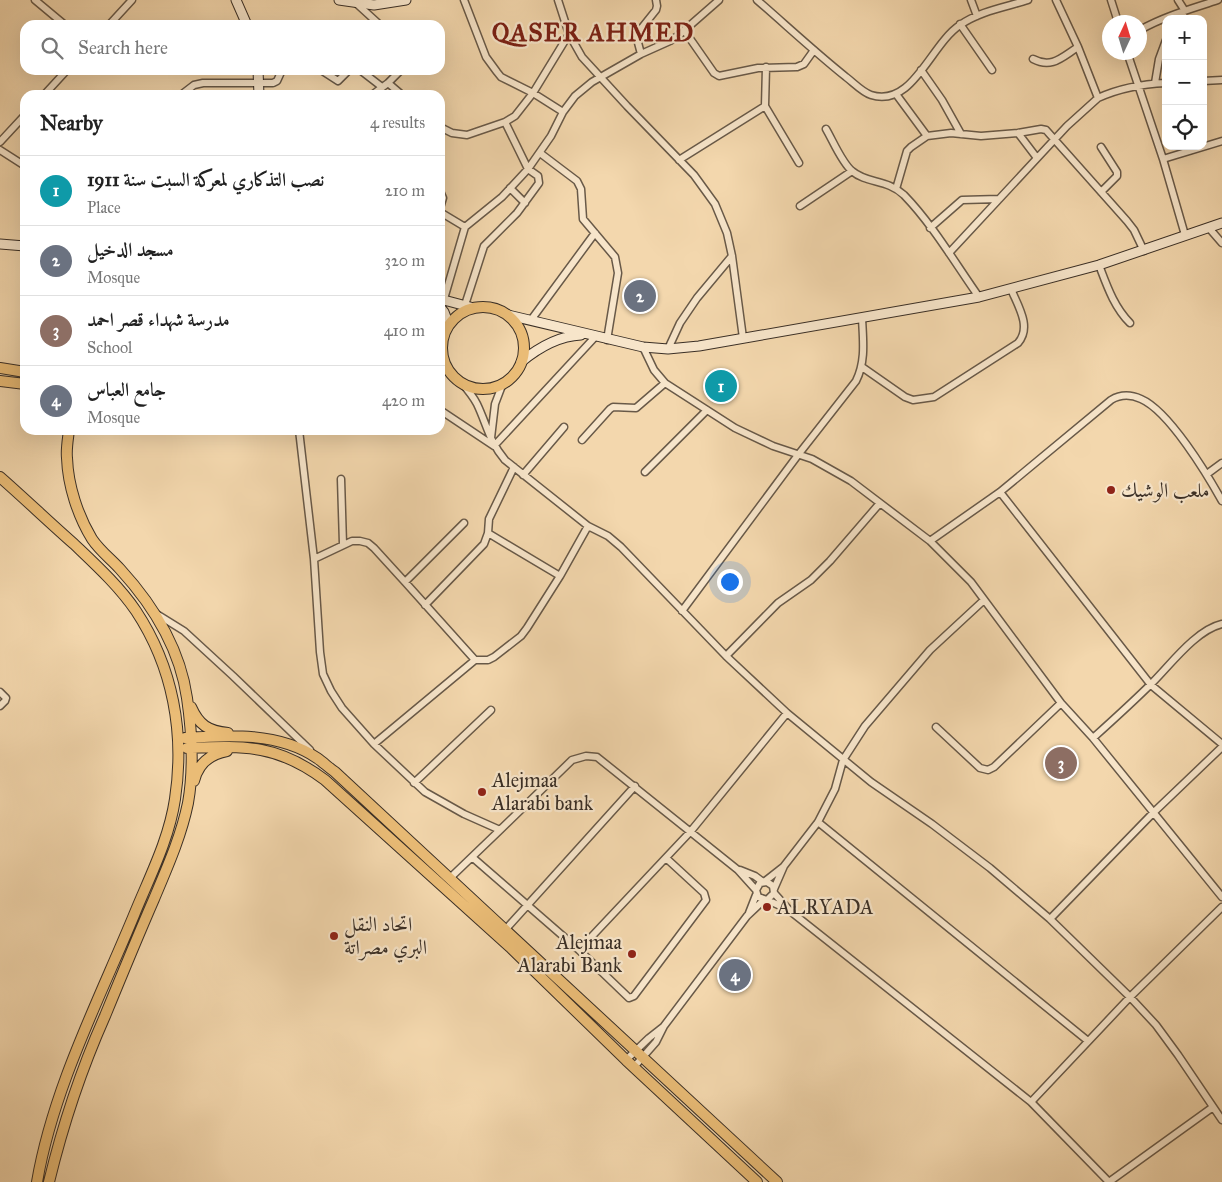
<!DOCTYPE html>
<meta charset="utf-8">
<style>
:root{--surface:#fff;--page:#f6f6f6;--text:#222;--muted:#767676;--line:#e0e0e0;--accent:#111827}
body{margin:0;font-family:"IM FELL Great Primer",Amiri,serif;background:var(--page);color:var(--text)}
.controls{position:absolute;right:15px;top:15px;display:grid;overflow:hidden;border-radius:10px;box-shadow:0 5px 20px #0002}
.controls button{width:45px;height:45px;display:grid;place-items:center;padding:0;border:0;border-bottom:1px solid var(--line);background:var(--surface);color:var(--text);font:25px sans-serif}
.compass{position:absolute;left:1102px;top:15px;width:45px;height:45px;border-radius:50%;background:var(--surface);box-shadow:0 5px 20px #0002;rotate:4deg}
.you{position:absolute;left:729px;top:581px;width:18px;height:18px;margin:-12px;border:4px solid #fff;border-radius:50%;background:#1a73e8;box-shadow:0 0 0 8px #1a73e833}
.badge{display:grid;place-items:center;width:32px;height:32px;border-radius:50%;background:var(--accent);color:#fff;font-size:16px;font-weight:700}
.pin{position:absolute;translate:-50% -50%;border:2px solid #fff;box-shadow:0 1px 5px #0006}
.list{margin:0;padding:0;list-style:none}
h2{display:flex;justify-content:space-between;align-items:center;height:65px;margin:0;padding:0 20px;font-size:21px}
h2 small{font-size:16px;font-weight:400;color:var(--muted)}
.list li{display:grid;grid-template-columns:32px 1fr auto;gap:15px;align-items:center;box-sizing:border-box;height:70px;padding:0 20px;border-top:1px solid var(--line)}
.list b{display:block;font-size:19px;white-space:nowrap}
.list p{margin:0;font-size:16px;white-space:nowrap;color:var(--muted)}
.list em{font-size:16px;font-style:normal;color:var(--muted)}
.icon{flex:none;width:28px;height:28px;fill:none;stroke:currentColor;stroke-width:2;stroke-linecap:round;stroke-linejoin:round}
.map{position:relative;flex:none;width:1222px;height:1182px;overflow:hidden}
.search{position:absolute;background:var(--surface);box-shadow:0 5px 20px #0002;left:20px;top:20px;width:425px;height:55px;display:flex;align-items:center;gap:12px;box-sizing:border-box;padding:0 18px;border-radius:15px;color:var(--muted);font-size:19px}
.panel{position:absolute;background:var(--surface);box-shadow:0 5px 20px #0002;left:20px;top:90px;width:425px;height:345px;border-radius:15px}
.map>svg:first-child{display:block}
</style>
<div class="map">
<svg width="1222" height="1182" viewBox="0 0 1222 1182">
<rect width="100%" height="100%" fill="#f3d7ad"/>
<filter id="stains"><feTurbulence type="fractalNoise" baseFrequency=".004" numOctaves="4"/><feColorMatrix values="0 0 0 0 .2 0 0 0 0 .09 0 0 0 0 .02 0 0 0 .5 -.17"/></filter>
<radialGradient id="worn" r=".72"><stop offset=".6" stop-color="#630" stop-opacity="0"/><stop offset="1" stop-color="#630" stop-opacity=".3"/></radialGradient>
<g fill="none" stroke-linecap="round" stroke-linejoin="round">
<g stroke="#685948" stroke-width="9">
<path id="street" d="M35,0L65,25
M464,0L486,57L497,72L501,77L533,93L563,112
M558,0L569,34L582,57L627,106L694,175L715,204L727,233L732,256L743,338
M757,0C787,26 816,53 846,77C854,83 862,92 871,95C913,108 930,45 960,25C980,11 1006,7 1028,0
M971,0L977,16
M1111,0L1118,22
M1178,0L1185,11L1180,19
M357,4L380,25
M960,24L992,70
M109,25L132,0
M684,30L714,73L719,76L758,68L797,67L804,64L814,50
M1140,30C1165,16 1191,9 1218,0
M1127,52L1163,159L1185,235
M641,54L636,35L656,10L657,6L656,0
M1033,59C1052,69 1062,57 1078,47
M321,70L338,81L349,70
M360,70L382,87
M921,70L942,100L961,134
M1203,81L1222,80
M388,83L401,70
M1155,83L1159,59L1166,40
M896,94L927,136L951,133L981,136L1018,133L1041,129L1046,130L1127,221L1134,230L1144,251
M44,95L67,70
M181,95L194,85L203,83H273L277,81L282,70
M372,95L388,83L402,95
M1098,98C1120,88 1141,84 1166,83
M765,106L799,163
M440,127L452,133L467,135L505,122L515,116L533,93L569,34
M826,129C833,141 842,163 852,171C867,184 887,179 904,195C933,225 955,263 979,297
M1018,133L1037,158
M0,142L25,115
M0,150L25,166
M540,153L577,181L581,189L583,219L615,257L618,273L607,340
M1163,159L1222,141
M679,160L765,106L766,67
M510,188L525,203
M896,189L907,151L911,147L927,136
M440,191L443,198L440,208
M1101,192L1117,176V172L1101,147
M800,206L852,171
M440,212L465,227
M930,228L962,200L999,199
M1209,228L1222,243
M949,253L1067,126L1098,98L1078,47L1056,0
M1099,265C1107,286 1114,307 1130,323
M444,299L465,227L502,197L528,169L551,136L563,112L575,96L592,82L641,54L670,41L679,35L719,0
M465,305L484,246L517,213L539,183L538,176L528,169L505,122
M531,320L595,233
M643,347L654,370L665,383L735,428L773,446L812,459L851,481L930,541L971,582L1061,703L1093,738L1222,897
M668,349L680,323L697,298L732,256
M862,367L905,397L913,400L934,397L1018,343C1032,327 1018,306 1011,289
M461,382C467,389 473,396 477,404C487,425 489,441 505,460L588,526L608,536L621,547L726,656L787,713L871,782L932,824L990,868L1050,919L1130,997L1156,1025L1178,1055L1222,1120
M440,410L494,446L595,337
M299,430L314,559L320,652L323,674L331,691L342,708L374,744L425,792L464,814L500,830L572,760L586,756L597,757L738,870L756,890L758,897L767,900L774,893L773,886L767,882L760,883L756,890
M491,438L495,404L503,383
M582,440L610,409L613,407L636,408L665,383
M645,472L707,410
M1207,474L1222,463
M523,475L564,427
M341,479L343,544
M1000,492L1151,685L1222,744
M488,533L560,576
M930,541L1000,492L1111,400C1121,394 1130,394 1141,399C1169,411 1207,474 1222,501
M314,559L352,541H360L368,543L374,548L405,582L475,660H488L494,657L521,636L527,628L560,576L588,526
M405,582L464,523
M425,605L484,544L488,533L489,519L514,467
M682,611L798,455L856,381C866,361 863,340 862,318
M155,613L184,631L233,676L310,750
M726,656L778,603L811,580L830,561L880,503
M0,692L6,698L5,701L0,706
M936,727L980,768L988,770L994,767L1061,703
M1093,738C1113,720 1133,702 1152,683C1171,664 1196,630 1222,624
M374,744L475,660
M414,783L491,710
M818,822L1088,1041
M472,857L579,950L629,998L634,996L706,900L704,893L666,858
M740,870L755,876L763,882
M449,879L500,830
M764,882L783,867
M774,889L784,866L818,822L835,789L843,760L865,726L930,650L984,600
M774,893L790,911L1031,1102L1109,1182L1213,1107
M767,900L787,909
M749,913L756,895
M1050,919L1154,812L1222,747
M505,930L635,786
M579,950L691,831L787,713
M626,1060L649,1038L663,1027
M634,1067L656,1042L664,1026L747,916L764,900
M1031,1102L1130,997L1222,907"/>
</g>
<g stroke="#3a2f26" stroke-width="11">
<path id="secondary" d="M236,0L247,25
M339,0L374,5L406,0
M258,70L259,95
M0,244L25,246
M440,299L474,308
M440,307L444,312L449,325
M508,315L643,347L668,349L699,346L979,297L1099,265L1222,223
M521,362C538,348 558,336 581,335"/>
</g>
<g stroke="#3a2f26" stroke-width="12">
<path id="primary" d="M442 348a41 41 0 1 1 82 0a41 41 0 1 1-82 0Z
M0,368L25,372
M0,381L25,384
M0,477C25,499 49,522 74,544C96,565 119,586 136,611C173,667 185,733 175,799C169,840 149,878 134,915C98,1002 53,1089 37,1182
M191,707C199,725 208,731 228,733
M185,738C229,735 279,732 317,758C323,762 329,768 335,772L777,1182
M187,748C245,746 277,744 325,780L510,947L626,1060L757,1182
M194,781C198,764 210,754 227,751
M49,1182C63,1124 81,1070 105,1016C121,977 137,938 154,899C167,868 181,837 188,803C194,769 192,732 187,698C180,649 153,605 120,569C111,559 100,551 92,539C78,516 68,486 67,458C66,449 68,439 69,430"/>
</g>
<use href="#street" stroke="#f7e5ca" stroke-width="6"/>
<use href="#secondary" stroke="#f7e5ca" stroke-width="9"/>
<use href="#primary" stroke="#eabc76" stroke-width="10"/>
</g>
<g fill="#8f2418" stroke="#f7e5ca" stroke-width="2">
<circle cx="1111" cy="490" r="5"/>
<circle cx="482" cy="792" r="5"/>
<circle cx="767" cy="907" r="5"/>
<circle cx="334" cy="936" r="5"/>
<circle cx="632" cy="954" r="5"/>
</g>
<g text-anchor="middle" stroke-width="4.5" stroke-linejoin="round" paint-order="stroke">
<g font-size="20" fill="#3a2f26" stroke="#f7e5ca" text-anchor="start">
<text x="1121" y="497">ملعب الوشيك</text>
<text x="492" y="787">Alejmaa<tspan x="492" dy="23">Alarabi bank</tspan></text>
<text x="777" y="914">ALRYADA</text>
<text x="344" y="931">اتحاد النقل<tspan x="344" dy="23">البري مصراتة</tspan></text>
<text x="622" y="949" text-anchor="end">Alejmaa<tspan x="622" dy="23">Alarabi Bank</tspan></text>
</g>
<g font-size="25" font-weight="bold" letter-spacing="1" fill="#7a1f14" stroke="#f7e5ca">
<text x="593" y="41">QASER AHMED</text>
</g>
</g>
<rect width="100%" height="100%" filter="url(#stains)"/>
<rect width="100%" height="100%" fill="url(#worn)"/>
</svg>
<div class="controls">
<button>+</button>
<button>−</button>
<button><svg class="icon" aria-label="locate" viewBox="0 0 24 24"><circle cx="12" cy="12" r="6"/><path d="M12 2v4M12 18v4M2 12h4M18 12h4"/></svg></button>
</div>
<svg class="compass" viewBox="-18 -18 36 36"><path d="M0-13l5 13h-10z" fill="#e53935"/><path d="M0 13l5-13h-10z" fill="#767676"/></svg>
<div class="you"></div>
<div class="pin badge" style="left:721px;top:386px;background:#0f9aa8">1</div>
<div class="pin badge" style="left:640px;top:296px;background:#6b7280">2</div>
<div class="pin badge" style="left:1061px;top:763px;background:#8d6e63">3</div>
<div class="pin badge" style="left:735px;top:975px;background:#6b7280">4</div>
<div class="search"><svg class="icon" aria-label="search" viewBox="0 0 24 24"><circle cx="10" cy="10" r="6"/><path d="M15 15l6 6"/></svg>Search here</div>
<section class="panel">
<h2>Nearby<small>4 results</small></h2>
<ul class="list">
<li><span class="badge" style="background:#0f9aa8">1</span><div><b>نصب التذكاري لمعركة السبت سنة 1911</b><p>Place</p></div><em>210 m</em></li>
<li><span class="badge" style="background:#6b7280">2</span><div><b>مسجد الدخيل</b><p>Mosque</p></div><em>320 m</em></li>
<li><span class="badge" style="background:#8d6e63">3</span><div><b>مدرسة شهداء قصر احمد</b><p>School</p></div><em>410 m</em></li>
<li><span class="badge" style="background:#6b7280">4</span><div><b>جامع العباس</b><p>Mosque</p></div><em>420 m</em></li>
</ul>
</section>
</div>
